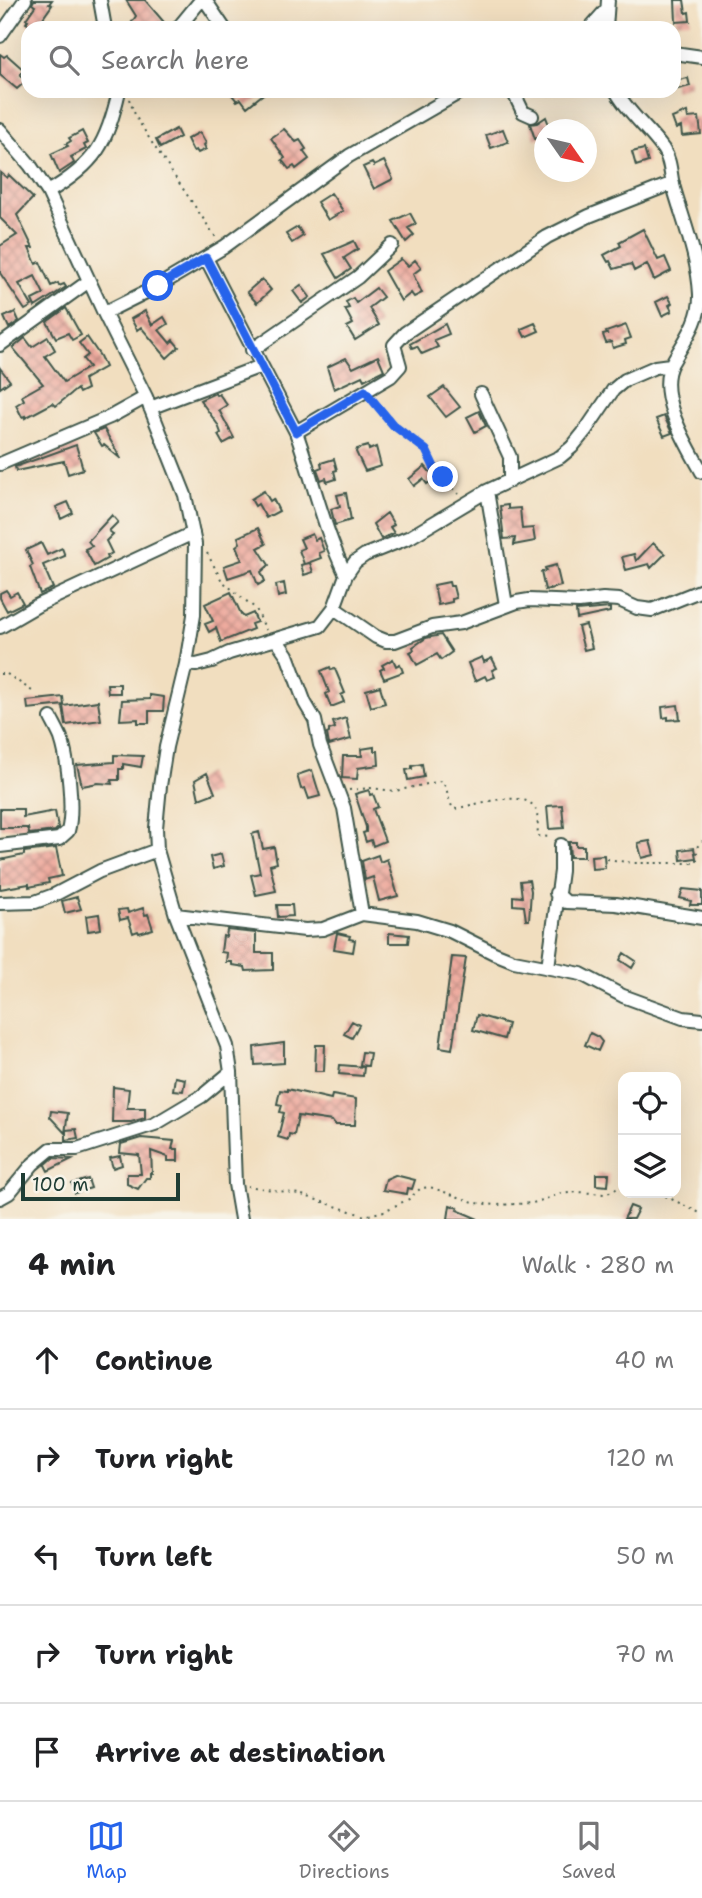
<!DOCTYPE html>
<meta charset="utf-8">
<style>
:root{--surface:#fff;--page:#f6f6f6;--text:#202124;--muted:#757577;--line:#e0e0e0;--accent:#2563eb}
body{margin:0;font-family:"Shantell Sans",sans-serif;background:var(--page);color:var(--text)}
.controls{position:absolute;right:21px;bottom:21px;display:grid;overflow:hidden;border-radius:14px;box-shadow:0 7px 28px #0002}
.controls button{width:63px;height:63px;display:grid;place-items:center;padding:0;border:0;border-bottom:2px solid var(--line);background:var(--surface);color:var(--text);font:35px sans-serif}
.compass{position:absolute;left:534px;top:119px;width:63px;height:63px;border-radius:50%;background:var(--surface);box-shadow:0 7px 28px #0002;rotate:124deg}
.scale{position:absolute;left:21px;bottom:18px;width:159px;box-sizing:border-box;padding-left:7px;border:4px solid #1f3d34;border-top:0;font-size:19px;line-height:24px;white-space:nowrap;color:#1f3d34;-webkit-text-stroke:5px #f7f3e8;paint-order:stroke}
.stop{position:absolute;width:21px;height:21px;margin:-16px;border:5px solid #2563eb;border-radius:50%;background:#fff}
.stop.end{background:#2563eb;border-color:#fff;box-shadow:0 2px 7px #0008}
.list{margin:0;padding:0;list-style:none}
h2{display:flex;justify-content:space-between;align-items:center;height:91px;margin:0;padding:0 28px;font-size:30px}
h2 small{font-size:23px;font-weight:400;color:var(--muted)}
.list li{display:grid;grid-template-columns:46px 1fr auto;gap:21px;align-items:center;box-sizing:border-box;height:98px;padding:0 28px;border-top:2px solid var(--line)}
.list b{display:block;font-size:26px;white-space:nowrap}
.list em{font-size:23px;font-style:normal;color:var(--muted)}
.icon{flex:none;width:38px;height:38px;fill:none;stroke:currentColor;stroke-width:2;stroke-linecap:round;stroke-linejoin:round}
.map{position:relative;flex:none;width:702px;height:1219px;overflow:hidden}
.search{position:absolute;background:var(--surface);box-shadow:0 7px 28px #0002;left:21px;right:21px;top:21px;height:77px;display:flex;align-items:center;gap:18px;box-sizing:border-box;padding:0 24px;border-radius:21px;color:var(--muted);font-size:26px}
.sheet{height:581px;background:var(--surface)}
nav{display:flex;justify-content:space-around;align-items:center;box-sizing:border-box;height:98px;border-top:2px solid var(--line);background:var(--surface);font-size:19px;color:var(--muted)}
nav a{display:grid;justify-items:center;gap:4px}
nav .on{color:var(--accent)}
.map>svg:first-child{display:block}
</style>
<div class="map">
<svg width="702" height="1219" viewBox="0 0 702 1219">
<defs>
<pattern id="building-cross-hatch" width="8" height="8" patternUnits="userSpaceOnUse" patternTransform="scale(1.75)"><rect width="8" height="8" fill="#eeaa9e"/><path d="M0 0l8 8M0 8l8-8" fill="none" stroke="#c08c82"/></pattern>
</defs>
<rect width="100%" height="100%" fill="#f7f3e8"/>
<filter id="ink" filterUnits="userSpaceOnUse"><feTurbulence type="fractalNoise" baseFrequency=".0143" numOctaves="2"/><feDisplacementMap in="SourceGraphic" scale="14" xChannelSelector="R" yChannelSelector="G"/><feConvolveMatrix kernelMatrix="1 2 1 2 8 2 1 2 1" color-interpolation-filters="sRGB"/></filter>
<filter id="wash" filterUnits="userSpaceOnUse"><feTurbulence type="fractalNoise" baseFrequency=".00686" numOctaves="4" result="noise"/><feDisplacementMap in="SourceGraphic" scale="28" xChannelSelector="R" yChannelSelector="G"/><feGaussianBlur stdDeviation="1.57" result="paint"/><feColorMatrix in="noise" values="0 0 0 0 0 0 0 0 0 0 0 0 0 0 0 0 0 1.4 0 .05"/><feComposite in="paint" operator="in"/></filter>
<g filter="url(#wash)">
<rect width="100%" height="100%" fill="#f1debf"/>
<g id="blocks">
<path fill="url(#building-cross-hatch)" d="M34,0H52L49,4L52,5L43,18L47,21L42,28H34L26,23L28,20L26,19L35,6L32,4Z
M126,0H145L169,28H128L136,16Z
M675,0H684L686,13L689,12L690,21L676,22Z
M0,54L4,57L7,55L24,70L20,75L26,81L17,89L0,75Z
M688,78L690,86L674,90V81Z
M229,91H267L247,107L241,99L237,101Z
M687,112L688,118L699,117L701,134L682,136L681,127L676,129L672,118Z
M546,117L551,130H544V136L535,139L530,124L537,123Z
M176,129L180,137L160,148L156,140Z
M284,129L296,142L300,140L306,149L303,151L309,159L296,169L294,166L289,169L282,160L285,158L271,138Z
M503,129L508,142L491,148L486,135Z
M82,131L88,143L84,145L86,149L71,157L74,163L59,173L51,154L68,146L66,144L71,141L69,138Z
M200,132L206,143L204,145L206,149L198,153L196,150L193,151L187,139Z
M644,149L648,162L636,166L632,152Z
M384,161L393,179L374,189L363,167L372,163L374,166Z
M0,172L7,178L9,175L33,198L17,215L33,248H29L36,264L40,262L51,286L58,283L59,286L64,284L66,287L35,307L32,300L44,294L35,276L19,284L32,306L25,310L0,273V246L17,235L0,218Z
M331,193L343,211L328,220L317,202Z
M410,213L416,224L408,228L414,235L406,242L393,221Z
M298,227L303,236L292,243L286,234Z
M643,229L658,260L665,257L671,271L654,280L647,264L634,271L631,264L614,269L610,261L608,262L604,255L621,246L619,242Z
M354,241L358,249L344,258L351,269L338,278L324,254Z
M401,259L408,266L415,260L421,268L413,274L422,293L414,297L411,293L401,301L384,271Z
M262,279L271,290L257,303L247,292Z
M301,285L310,297L302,303L293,291Z
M376,288L383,297L369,308L379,325L355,340L347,327L353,324L345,309L349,308L346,302L353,298L356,303Z
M668,296L672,303L669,305L672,311L662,316L656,302Z
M66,308L81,335L72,340L68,333L56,338L47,322Z
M145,311L152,325L164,317L168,324L159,330L170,343L173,340L179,347L167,358L141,327L137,330L131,319Z
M15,312L19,321L9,328L4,317Z
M535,323L539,331L525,337L521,329Z
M445,324L449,334L434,340L438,347L422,354L417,346L412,348L410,344Z
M626,325L631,338L625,340L626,344L613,348L611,342L606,343L603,335L607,334L606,332Z
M48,337L55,350L45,356L64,382L89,367L83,359L88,355L79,343L87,337L100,356L105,367L84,379L87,389L79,393L77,389L56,406L53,403L25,418V416L22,417L16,405L24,400L22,396L43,384L13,348L25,338L32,347Z
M378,356L384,370L364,380L362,376L334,389L327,367L346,358L353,368Z
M0,368L10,381L0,388Z
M444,387L460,407L446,417L430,397Z
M215,393L216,395L219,394L227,405L219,410L234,438L223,444L218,435L221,433L218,425L200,400Z
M479,411L486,426L475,432L467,417Z
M664,416L672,433L664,436L656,419Z
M104,429L121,459L104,445L102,446L94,433Z
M76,445L83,469L68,474L64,461L16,471L15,467Z
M368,446L369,450L376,447L381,466L365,471L356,452L357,449Z
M334,459L337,470L334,471L336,479L327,482L326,478L321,480L317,469L322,467L321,463Z
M425,466L435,478L427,484L423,479L414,486L409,479Z
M264,491L270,501L273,499L279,511L266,518L258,504L255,506L251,499Z
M346,493L351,520L335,525L331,509L340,506L337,495Z
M68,502L73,513L61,519L56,507Z
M508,505V509L520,508L522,529L533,528L535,541L514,545L515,538L504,539L500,506Z
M387,513L394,525L390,527L394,533L381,539L373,524Z
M112,515L118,522L109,531L113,534L106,541L112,553L107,556L108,558L94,566L85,549L92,546L88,541Z
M258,528L266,544L258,548L269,565L261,572L265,581L258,585L252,570L228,578L224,566L242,560L236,546L240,543L238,537Z
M312,534L315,540L319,538L324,551L319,553L321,558L305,564L310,563L313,572L304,575L301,565L304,564L299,550L304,548L300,539Z
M41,543L47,555L62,548L65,556L43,565L53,588L40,594L30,567L33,565L26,550Z
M653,543L665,554L651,568L649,564L626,570L622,557L634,554L636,561Z
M556,565L561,586L545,590L541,572L546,571L545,568Z
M449,582L450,586H453L456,598L452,599V602L438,605L434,585Z
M284,583L286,595L278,597L276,585Z
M6,590L10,596L17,592L23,603L7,611L0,598V593Z
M231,592L241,614L244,617L253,613L257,622L251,624L253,629L221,642L216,628L209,632L205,624L213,621L205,604Z
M610,608V612L577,619L576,611Z
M586,625L592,648L584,650L578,627Z
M441,635L452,652L441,660L437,654L417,665L410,652L414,650L413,647L426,638Z
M482,657L484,662L492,658L497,668L492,670L495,677L487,680L485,676L475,681L468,663Z
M393,659L396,666L400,664L403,672L384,679L380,670L384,668L382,665Z
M330,667L331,670L335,669L345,693L341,695L344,702L331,707L326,694L329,692L321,671Z
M107,684H120V693H108Z
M380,686L385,703L371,707L366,690Z
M150,695L164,697L163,711H149V723H138V719L120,720L122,700L150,699Z
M63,697L64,705L28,709L27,701Z
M98,701L101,720L66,725L63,706Z
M678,705L680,719L668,720V717L663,718L662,707Z
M346,718L351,739L329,745L327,734L329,733V730L335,728L333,722Z
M374,747V751H378L379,765L358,768L357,779L342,778L343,756H362L361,749Z
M114,755L143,756L141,767L123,764V769H119V780H111L112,784L98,783L82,786L77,765L114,762Z
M422,764L424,777L408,780L406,770L412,769V766Z
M312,770L320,796L309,799L305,788L301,789L297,775Z
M207,773L215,793L199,799L195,780Z
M369,790L370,795L373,794L378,807L373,809L385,841L373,846L371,840L366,842L363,833L366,832V827L355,794Z
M562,805L564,828L549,829L547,806Z
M0,809H23V817L55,811L58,828L55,831L29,834L28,828H0Z
M259,832L263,849L274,847L277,863L270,865L276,891L256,895L251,875L260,873L252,834Z
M650,841L654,855L642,858L638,843Z
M569,842H576V846H584V857H570Z
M56,848L62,876L48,879L49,883L29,887V884L0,889V860L24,855V852Z
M694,848L696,858L681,860L680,850Z
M221,854L224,866L213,869L210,857Z
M378,855L380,862L387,859L398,896L379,901L373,877L365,880L362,861Z
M604,855L605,868L592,869L591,856Z
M529,880L531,891L529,920H526L524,906L513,905V896L522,897L520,881Z
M683,889L702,891V905H690L691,901L680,898Z
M77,897L81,909L65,913L62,901Z
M277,905H292L293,916L278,917Z
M143,908L145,915L148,914L153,929L139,933L138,931L133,933L128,918L120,920L118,910L127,909L128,913Z
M99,914L101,929L88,931L86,916Z
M227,930L256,933V953H273V970L246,971L245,967L232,965V962H226L227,953L221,952L223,936L226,937Z
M337,933L350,936L349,939L355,940L353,952L334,949Z
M389,933L409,935L408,943H389Z
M624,953L636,961L632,968L620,960Z
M452,957L466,958L452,1049L440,1047Z
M477,1015L508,1024L504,1039L473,1030Z
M352,1021L359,1025L352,1038L344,1034Z
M590,1033L598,1037L602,1042L598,1051L585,1045Z
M284,1043V1063L255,1065L254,1047Z
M316,1045H325L324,1071H315Z
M362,1052L370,1053L368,1066L360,1065Z
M340,1065L364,1067L363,1076L339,1074Z
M175,1077L185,1079L183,1091L173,1090Z
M113,1087L129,1089L127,1108H145V1118L131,1122H112Z
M287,1089L331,1099L332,1095L356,1099L355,1125H335L332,1121L298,1116L294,1135L289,1134L288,1140L278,1137L284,1113L280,1112L282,1105L277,1104L280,1090L287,1091Z
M51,1111L68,1113L65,1133L50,1117Z
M76,1129L78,1138L66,1140V1130Z
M141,1138L174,1141L172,1149H178V1161H168V1157L151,1151L152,1173H150V1178H146L138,1189L127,1184V1174H141L139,1155L120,1153L121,1144Z
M120,1156L122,1165L113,1168L110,1158Z
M53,1158L72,1159L48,1171L45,1165Z
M596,1174H609L608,1186L596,1185Z
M395,1175L415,1180L412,1189L408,1188L407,1194L383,1190L386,1179Z
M88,1179L91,1188L75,1193L72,1184Z
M450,1205L458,1208L457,1210L478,1219H448Z
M630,1206L638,1209L633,1219H624Z"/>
</g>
</g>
<g filter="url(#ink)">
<use href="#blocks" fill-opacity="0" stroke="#3e5549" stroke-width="2"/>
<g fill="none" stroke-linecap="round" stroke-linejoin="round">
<g stroke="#3e5549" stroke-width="16">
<path id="minor" d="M100,0L105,28
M205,0L224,28
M178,28L201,0
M590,28L606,10
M606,28L608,0
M0,36L25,0
M674,53L702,57
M513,91L523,112L532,116
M616,91C628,113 649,129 663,149C671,161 670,172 673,185C683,221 698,256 700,294C701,321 684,341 672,363C655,394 687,445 702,472
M0,130L30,165L48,192L104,313L146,397L185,495L195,544L194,615L186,664L166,747L160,786L156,828L157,850L176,915L227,1046L231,1072L235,1184L241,1219
M48,192C96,164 107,143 119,91
M206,258L296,432L391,376L400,366L394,345L405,333L547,237L589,216L673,183
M104,313L158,286L224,247L349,156L462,91
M0,345L89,281
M252,350L358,277L392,245
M481,394L510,457V481
M150,408L261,366
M296,432C313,480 324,530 346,575
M0,464L110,417L146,397
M487,491L506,605
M334,608L376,637L386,641H395L432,627L461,623L517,602L529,600L579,602L603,599L619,600L637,608L652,610L702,590
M0,627L38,605L193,533
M276,639L287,655L305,703L315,720L320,745L344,808L362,914
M186,664L196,665L212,661L229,653L320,626L334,608L346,575L355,562L365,555L410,537L487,491L560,457L572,447L585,431L613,390L625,380L655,367L670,365
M0,846L59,839L68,831C74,809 68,759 61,738C58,731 54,724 51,718
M556,893L566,902L616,904L702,918
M0,903L35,902L54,895L100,871L157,850
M176,915L305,930L323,929L362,914L417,921L450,931L494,953L514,961L581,974L623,996L683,1018L702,1020
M548,967L561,871V845
M0,1198L9,1193L33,1164L51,1149H77L155,1124L202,1096L231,1072"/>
</g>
<path stroke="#3e5549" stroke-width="2" stroke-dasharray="2 5" stroke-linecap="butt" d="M129,99L136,117L154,146L217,239
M374,402L393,426L426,450L436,471L459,494
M207,553L222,581L256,609L266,630
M0,674H7L35,693
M349,790L370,788L395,791L441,781C449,788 447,801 454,809C471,806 523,788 535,808C539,816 537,827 538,836L552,837
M607,859L633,863H693L697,861V847L702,841
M247,1186L299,1194L365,1216L384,1211L409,1199L421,1188L430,1187L476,1203L497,1205L533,1203L560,1194L578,1192L605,1194L623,1186
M659,1193L702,1214"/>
<use href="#minor" stroke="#fff" stroke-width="12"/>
</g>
</g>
<g fill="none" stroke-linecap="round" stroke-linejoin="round" filter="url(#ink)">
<path stroke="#2563eb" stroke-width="9" d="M158,286L206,258L296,432L365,391L393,425L426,450L434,467L443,477"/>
</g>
</svg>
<div class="controls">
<button><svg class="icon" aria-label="locate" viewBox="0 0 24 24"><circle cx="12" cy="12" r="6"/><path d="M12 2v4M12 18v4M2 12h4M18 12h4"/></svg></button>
<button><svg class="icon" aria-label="layers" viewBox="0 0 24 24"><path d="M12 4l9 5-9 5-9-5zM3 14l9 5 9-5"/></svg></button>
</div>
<svg class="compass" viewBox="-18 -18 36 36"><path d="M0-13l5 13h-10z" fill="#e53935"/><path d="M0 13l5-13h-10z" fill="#757577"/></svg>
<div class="scale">100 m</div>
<div class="stop" style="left:158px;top:286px"></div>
<div class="stop end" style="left:443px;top:477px"></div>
<div class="search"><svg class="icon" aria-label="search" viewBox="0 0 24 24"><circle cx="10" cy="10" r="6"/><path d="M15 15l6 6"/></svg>Search here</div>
</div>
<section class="sheet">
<h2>4 min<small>Walk · 280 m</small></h2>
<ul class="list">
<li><svg class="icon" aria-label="ahead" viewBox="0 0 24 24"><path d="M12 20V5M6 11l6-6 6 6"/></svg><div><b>Continue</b></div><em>40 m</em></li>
<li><svg class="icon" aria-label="right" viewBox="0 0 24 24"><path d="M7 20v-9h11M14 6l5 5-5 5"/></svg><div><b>Turn right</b></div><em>120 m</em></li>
<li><svg class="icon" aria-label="left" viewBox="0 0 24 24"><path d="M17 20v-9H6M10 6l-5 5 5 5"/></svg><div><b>Turn left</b></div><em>50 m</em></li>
<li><svg class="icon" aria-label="right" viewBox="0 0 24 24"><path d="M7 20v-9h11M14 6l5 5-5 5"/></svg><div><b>Turn right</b></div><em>70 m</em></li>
<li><svg class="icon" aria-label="arrive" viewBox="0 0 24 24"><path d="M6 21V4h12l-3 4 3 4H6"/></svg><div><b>Arrive at destination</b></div></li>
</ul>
</section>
<nav>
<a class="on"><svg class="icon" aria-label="map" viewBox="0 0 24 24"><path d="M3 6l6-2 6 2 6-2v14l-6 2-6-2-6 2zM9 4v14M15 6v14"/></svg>Map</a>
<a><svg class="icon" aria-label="directions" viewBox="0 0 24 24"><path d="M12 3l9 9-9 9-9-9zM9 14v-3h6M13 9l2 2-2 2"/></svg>Directions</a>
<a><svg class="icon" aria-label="saved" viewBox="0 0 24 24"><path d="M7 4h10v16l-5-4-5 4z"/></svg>Saved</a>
</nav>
